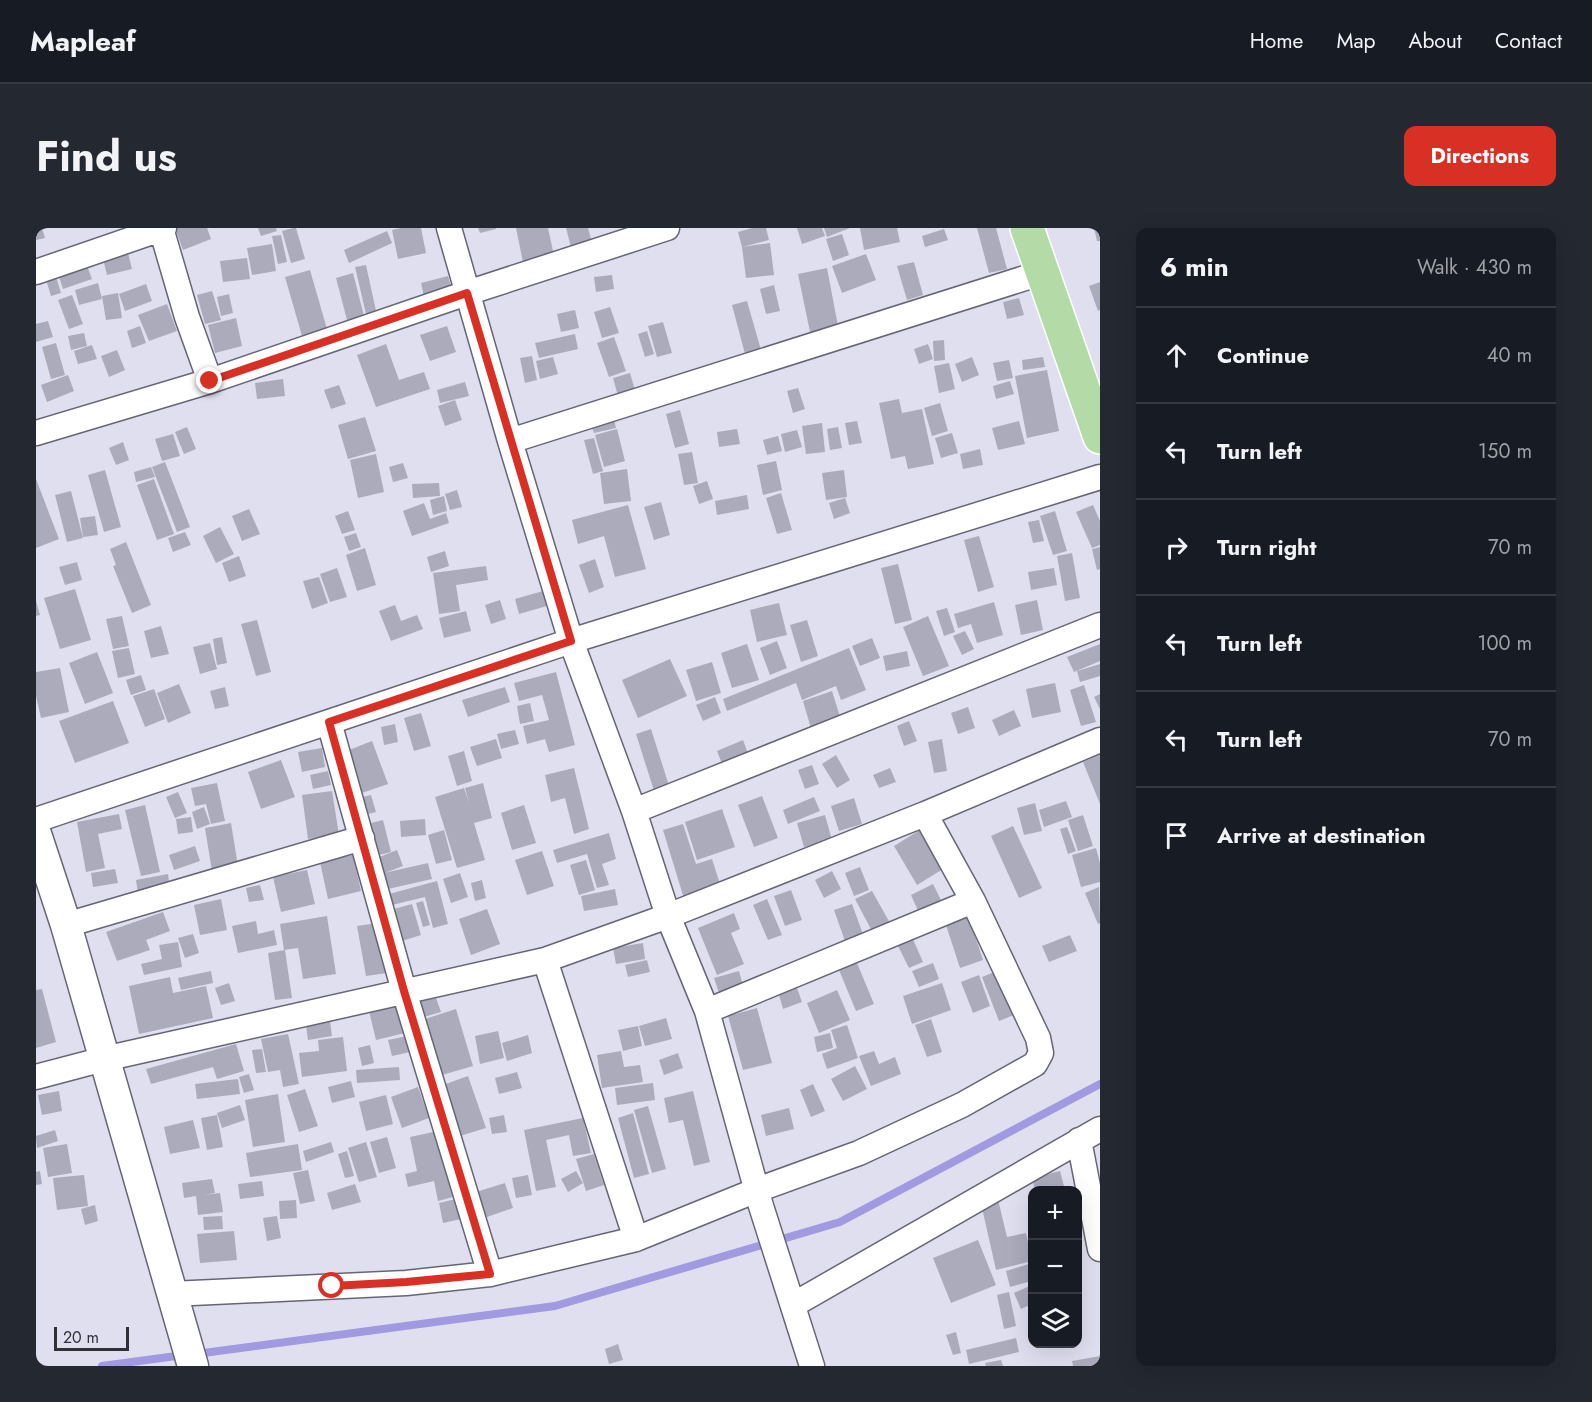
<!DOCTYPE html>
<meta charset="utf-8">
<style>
:root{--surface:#171b24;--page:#242831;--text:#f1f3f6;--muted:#9ea1a6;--line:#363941;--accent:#d93025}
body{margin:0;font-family:Jost,sans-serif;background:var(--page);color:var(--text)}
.controls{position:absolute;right:18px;bottom:18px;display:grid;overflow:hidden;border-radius:12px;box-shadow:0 6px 24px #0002}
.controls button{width:54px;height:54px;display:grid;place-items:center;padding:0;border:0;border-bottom:2px solid var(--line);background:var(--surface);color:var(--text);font:30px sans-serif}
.scale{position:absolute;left:18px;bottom:15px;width:75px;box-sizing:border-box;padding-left:6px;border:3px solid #303036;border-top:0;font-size:16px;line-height:21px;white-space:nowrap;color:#303036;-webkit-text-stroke:4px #dfdff0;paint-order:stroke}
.stop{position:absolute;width:18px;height:18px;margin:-14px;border:4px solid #d93025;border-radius:50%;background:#fff}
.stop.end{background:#d93025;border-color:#fff;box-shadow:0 2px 6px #0008}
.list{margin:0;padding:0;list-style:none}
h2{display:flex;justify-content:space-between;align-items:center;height:78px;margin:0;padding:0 24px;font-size:26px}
h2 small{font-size:20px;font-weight:400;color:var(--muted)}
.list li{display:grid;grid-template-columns:39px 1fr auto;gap:18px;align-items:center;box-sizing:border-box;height:96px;padding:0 24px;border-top:2px solid var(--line)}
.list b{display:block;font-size:22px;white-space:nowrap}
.list em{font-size:20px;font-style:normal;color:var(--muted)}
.icon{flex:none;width:33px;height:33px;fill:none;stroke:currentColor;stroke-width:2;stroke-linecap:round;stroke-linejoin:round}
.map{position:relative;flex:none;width:1064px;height:1138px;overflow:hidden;border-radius:12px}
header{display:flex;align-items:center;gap:36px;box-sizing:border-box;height:84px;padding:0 30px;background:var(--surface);border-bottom:2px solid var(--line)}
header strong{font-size:28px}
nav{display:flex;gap:33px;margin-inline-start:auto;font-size:21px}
.intro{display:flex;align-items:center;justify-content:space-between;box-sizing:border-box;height:144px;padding:0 36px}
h1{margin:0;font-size:42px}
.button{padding:15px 27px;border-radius:12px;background:var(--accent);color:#fff;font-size:21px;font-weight:700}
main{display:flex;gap:36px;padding:0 36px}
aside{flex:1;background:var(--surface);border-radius:12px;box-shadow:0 6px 24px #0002}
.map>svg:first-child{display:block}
</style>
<header>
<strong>Mapleaf</strong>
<nav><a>Home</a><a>Map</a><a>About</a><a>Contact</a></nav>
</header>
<div class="intro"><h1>Find us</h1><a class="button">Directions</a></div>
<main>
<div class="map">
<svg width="1064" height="1138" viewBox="0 0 1064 1138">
<rect width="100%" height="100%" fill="#dfdff0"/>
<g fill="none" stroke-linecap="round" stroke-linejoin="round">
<path stroke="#a19ae0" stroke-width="8" d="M160,1126L519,1078L804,994L1064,856
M66,1138L148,1127"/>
</g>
<path fill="#acabbc" d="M0,0H6L9,10L0,12Z
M139,0H171L175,11L147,22Z
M222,0H240L241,3L225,8Z
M257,0H260L269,31L255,35L246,3Z
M365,0H385L390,25L362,31L356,2Z
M442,0H460V1L444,5Z
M480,0H512L519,32L488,39Z
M530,0H552L557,18L536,23Z
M716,0H730L733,12L706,19L702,4Z
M761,0H786L789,8L766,16Z
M788,0H814L791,9Z
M824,0H861L864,14L828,22Z
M941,0H960L971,41L953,45Z
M1058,0H1064V13H1061Z
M908,1L912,12L889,19L886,8Z
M351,3L356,15L313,35L308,22Z
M806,6L813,27L797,33L790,11Z
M245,7L251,34L242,36L236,8Z
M734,15L738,47L710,50L706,19Z
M236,16L240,43L216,47L211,20Z
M46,24L56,51L27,61L18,34Z
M92,25L96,41L71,47L67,31Z
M830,26L840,52L806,65L796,38Z
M211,30L214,51L187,54L184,33Z
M878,34L887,67L871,72L861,38Z
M16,35L25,65L15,68L6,38Z
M330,37L340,83L330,86L319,39Z
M791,40L802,98L774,104L762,46Z
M274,42L291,101L266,108L249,49Z
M317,45L328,88L311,92L300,50Z
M576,47L578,61L560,64L558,49Z
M412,48L416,62L388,69L385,55Z
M1064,54V82L1062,83L1053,58Z
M62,55L66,71L43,77L39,62Z
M110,56L116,73L89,83L83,66Z
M738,57L744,83L730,86L724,61Z
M176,63L185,92L169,96L161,67Z
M82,65L86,90L70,92L66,68Z
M193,66L197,85L185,88L181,69Z
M36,67L47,96L33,101L22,72Z
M983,70L988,87L971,91L967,74Z
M711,73L725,122L709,126L696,77Z
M131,76L141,103L113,113L102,87Z
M574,79L583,105L566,110L558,84Z
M539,82L543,100L525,104L521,86Z
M200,90L206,118L179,125L172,97Z
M12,93L17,109L0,114V96Z
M627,94L636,125L621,129L612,98Z
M104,98L110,115L96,120L91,103Z
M411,98L420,124L394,133L384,107Z
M611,103L618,126L609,129L602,106Z
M48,105L51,118L35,122L32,108Z
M539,106L542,121L503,130L499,115Z
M578,109L590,143L573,149L561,115Z
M908,112L909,132L898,133L897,113Z
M20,115L29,147L15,151L6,119Z
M350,116L363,152L388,144L394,161L340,179L321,127Z
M892,116L897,131L883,136L878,121Z
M56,117L61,131L42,136L38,123Z
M81,122L89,142L73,149L65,128Z
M496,128L501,152L489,155L484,130Z
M517,129L522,146L504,151L500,133Z
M936,129L943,147L926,154L919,136Z
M1007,129L1009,139L987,142L986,132Z
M973,132L977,150L961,153L957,135Z
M913,135L919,161L903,165L898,138Z
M1011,142L1023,203L991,210L979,148Z
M594,145L599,162L582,168L577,150Z
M32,147L38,163L11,174L5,157Z
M247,151L249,168L221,171L219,155Z
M974,153L978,166L960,171L957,158Z
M429,154L433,168L404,175L401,162Z
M303,157L310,176L295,181L288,162Z
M762,160L769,181L757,185L751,163Z
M863,171L866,185L886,181L898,236L872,241L869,228L855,231L843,175Z
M419,172L426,192L409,198L402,178Z
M904,175L912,203L896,208L888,180Z
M644,182L653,216L639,220L630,186Z
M329,189L340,223L312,231L302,197Z
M578,192L580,200L558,205L555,197Z
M821,193L826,215L813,217L809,195Z
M983,193L989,216L962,222L956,200Z
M786,195L789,224L770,226L766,198Z
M151,199L160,221L148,226L139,204Z
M802,199L806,220L794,222L791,201Z
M581,201L589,233L568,239L559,207Z
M701,201L704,216L683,219L681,204Z
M761,202L766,219L749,224L745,206Z
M916,205L922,225L905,230L899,210Z
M137,206L144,228L126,233L119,211Z
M742,208L746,223L731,227L727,212Z
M558,210L567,243L557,246L548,212Z
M87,214L93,232L80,237L73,220Z
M944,221L947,237L927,241L924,226Z
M656,224L662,255L648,257L642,226Z
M340,226L348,264L322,270L314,232Z
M740,233L746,262L727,267L721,237Z
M129,234L154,299L141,304L116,239Z
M367,235L372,250L357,254L353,239Z
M115,239L119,249L100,254L98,244Z
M591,241L595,273L568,276L564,245Z
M69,242L85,299L68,304L52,247Z
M808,242L811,269L790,272L786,245Z
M0,251L23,311L0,320Z
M118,251L138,306L121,312L101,257Z
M671,253L677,271L663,276L657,258Z
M403,255L404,268L377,270L376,256Z
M421,262L426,279L414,282L409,266Z
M35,263L47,310L31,314L19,267Z
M745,265L756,302L741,306L730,270Z
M711,267L713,281L681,287L679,273Z
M408,268L411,283L397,287L394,272Z
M809,270L814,285L798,291L793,275Z
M625,274L634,307L618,312L608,279Z
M388,275L394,291L410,285L413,295L376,308L367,283Z
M592,277L610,341L579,349L568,308L542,316L536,292Z
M1057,277L1064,293V317L1056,320L1040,284Z
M213,281L224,306L206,313L196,288Z
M312,283L319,302L306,306L299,288Z
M1019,283L1031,323L1017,327L1004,288Z
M59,288L62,307L47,309L44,290Z
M1003,292L1008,313L997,315L992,294Z
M184,299L198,326L180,335L167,308Z
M149,304L155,317L137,324L132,310Z
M320,305L325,319L313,323L308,309Z
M943,308L958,359L942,364L928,312Z
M90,314L115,377L96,385L77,338L80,337L74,321Z
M1064,319V341L1061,342L1056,321Z
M329,320L340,357L321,363L310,327Z
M409,323L413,338L395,344L391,329Z
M1036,325L1044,370L1029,373L1021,328Z
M203,328L210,348L193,354L186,335Z
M559,331L568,359L553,365L543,337Z
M41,334L46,352L29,357L23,339Z
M862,336L876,392L859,396L845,340Z
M450,338L452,352L420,357L424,383L403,386L397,345Z
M301,340L311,369L294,374L284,346Z
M1018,340L1021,357L995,362L992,344Z
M283,349L292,375L276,381L267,353Z
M39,361L55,412L24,421L8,370Z
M507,363L511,378L483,386L479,371Z
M464,372L470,391L455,396L449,377Z
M1001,372L1007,402L985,407L979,377Z
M0,373L4,387L0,388Z
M958,374L967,407L941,415L935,396L922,400L918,386Z
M743,375L751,407L721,414L714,382Z
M359,377L365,393L381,387L387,401L355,413L343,383Z
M911,380L919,404L908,408L900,383Z
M430,383L435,403L408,410L403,390Z
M86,388L93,418L77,421L70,391Z
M892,388L913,438L887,448L867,399Z
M221,392L235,444L220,448L205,396Z
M771,392L782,428L765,434L754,397Z
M125,398L133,426L115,430L108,403Z
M929,403L938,421L926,427L917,408Z
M186,409L191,435L181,437L177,411Z
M836,410L844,430L824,438L816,418Z
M741,413L751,440L734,447L724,420Z
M174,415L181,441L164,446L157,419Z
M711,416L723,452L696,460L685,425Z
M1064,416V433L1038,444L1031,429Z
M93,420L99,446L82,450L76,423Z
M813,420L830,462L805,472L800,458L766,472L760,455L691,483L687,471Z
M871,423L874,438L850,443L847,428Z
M61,424L77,465L49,476L33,435Z
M634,431L651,468L602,490L586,452Z
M676,434L685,465L660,473L650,442Z
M1064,436V448L1044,454L1041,443Z
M24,440L33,484L5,490L0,468V444Z
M520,444L539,517L513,524L509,511L491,516L487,498L513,492L506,467L483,473L478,455Z
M105,447L110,462L95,467L90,452Z
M1019,455L1025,484L996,490L990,461Z
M143,456L155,485L132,495L121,465Z
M1048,457L1060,494L1045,498L1034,462Z
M189,459L193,478L179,481L174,463Z
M469,459L474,474L432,489L426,472Z
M118,461L129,491L109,499L97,468Z
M796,463L806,495L776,504L767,473Z
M1064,466V481L1058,469Z
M679,469L685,485L667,493L660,477Z
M77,473L93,515L39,535L23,493Z
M494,475L498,493L484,496L481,478Z
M932,479L939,500L922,506L915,485Z
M978,482L985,498L963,508L956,492Z
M385,485L395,518L378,523L368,490Z
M873,493L881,513L868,518L861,498Z
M359,496L362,514L348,517L345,499Z
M615,501L635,564L620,569L600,506Z
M479,502L483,516L465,521L461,506Z
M460,511L466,530L441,538L434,519Z
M906,511L911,543L898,545L892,514Z
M707,512L714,531L688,541L681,523Z
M336,513L352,556L323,566L308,524Z
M286,520L289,539L266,544L262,524Z
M428,523L436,553L421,558L412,528Z
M800,527L814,552L801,560L786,536Z
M1064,527V576L1047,534Z
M245,532L259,569L225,581L212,544Z
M776,537L783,556L769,561L762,542Z
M538,540L553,601L538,606L529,570L515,574L509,547Z
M854,540L860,554L843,560L837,547Z
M292,543L295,557L277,561L274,547Z
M181,555L189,593L175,596L170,576L159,578L155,560Z
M447,555L456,590L438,595L449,632L421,640L399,569L428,560L433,575L429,560Z
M296,563L303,607L272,611L266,567Z
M142,564L151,585L139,590L130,569Z
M335,567L340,584L328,587L323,570Z
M726,568L742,610L718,619L702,577Z
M778,569L784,583L752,596L747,582Z
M818,570L826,596L803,603L795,578Z
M1030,573L1036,589L1008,599L1003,582Z
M999,575L1006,603L988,607L981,580Z
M109,577L124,644L105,648L89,582Z
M488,577L500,615L476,622L465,585Z
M168,579L174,596L161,601L156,584Z
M686,581L699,619L661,632L649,594Z
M83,586L86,601L62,606L69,640L50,644L41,594Z
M789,587L796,612L768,619L761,595Z
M1047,587L1057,618L1042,623L1032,592Z
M155,589L157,604L142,606L140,591Z
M389,591L390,607L365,609L364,593Z
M347,592L355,624L339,628L331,596Z
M195,595L202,638L176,643L169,600L175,599L176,602L175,599Z
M647,596L660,636L676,631L686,662L649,674L627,602Z
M977,598L1006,660L983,670L955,608Z
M1031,599L1040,623L1032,626L1024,601Z
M408,602L416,632L400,636L392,607Z
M884,602L907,641L881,657L858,618Z
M573,605L580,631L566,636L573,657L561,660L551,626L521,635L517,622Z
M159,618L164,633L138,642L133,627Z
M1060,620L1064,635V654L1045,659L1036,627Z
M361,622L367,638L346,646L341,630Z
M506,623L518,658L491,667L479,632Z
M317,627L325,663L292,671L284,634Z
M550,632L559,662L543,667L534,637Z
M392,635L396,651L352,661L348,645Z
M824,639L833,662L818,668L809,645Z
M79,641L82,655L57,659L55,645Z
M271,642L279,676L245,684L237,649Z
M796,643L805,661L788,670L779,652Z
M424,645L432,669L415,675L407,651Z
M132,646L134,661L102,666L100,652Z
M446,652L450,670L439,673L435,655Z
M401,653L412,696L397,700L389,669L356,677L353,666Z
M897,656L906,674L883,685L875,667Z
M224,657L228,672L213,674L210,660Z
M1063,659L1064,695L1062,696L1049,665Z
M579,661L582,677L548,683L545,668Z
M755,662L766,692L749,698L738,668Z
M836,663L854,695L837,705L819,671Z
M185,671L191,702L164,707L158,677Z
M731,671L746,707L732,712L717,677Z
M387,673L394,697L387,699L380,675Z
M376,676L385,707L366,713L358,681Z
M816,676L828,709L810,716L798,682Z
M451,681L464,716L435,727L423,691Z
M127,684L134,703L110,712L114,722L81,733L70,704Z
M698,685L704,701L695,705L708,736L681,747L662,700Z
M932,686L947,732L924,740L909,694Z
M291,688L300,746L267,751L262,720L248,722L244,696Z
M220,693L222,706L238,702L241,717L202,725L196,698Z
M342,695L351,745L330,748L321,698Z
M157,706L163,725L149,730L142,710Z
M1034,707L1041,723L1013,734L1006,718Z
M876,709L887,734L873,740L861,716Z
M142,714L146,739L108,747L105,736L126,731L123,717Z
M607,715L609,731L580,736L577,720Z
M249,722L256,770L239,772L232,725Z
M611,732L614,744L592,749L589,737Z
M821,735L838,776L820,783L803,742Z
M897,735L903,751L883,759L876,743Z
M175,743L177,755L145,762L142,750Z
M703,743L708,761L684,768L678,750Z
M961,743L978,787L963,793L946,749Z
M943,747L954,778L937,785L925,754Z
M134,749L137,765L170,758L177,790L103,806L93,758Z
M193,755L199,773L185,777L179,760Z
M906,755L915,782L876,796L867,768Z
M761,760L766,774L747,781L743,767Z
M6,761L20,814L0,820V762Z
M801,762L814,792L783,805L771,775Z
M399,767L405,784L388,789L383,772Z
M362,776L369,805L340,812L333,783Z
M721,780L736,835L707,842L692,788Z
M420,781L437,838L406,847L389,791Z
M630,790L636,811L609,818L603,798Z
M895,791L906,824L891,829L879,797Z
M294,793L296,808L272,812L270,797Z
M811,797L822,830L791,841L786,826L801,820L795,802Z
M602,798L606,818L587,823L582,802Z
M462,803L468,830L444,836L439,808Z
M794,805L797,820L781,824L778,809Z
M252,806L263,856L247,859L244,842L232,844L225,811Z
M492,807L496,825L471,833L466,815Z
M371,808L374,824L356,828L352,812Z
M307,809L311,843L266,849L263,825L283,823L282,812Z
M200,816L208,843L181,851L177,839L115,856L110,841Z
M334,817L338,835L326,838L322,820Z
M226,821L230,844L220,845L216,822Z
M585,823L588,839L604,837L607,854L566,860L561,827Z
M838,823L843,836L859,829L865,846L835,858L823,828Z
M642,825L647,840L628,847L623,832Z
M819,838L831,861L807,873L795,851Z
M363,839L364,852L321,855L320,842Z
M481,844L486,860L463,866L459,850Z
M213,846L218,862L208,865L203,849Z
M432,848L450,900L424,908L407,857Z
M202,851L204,866L161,871L159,856Z
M315,853L319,869L296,875L292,859Z
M617,855L619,872L581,877L579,860Z
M777,856L789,883L775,889L764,862Z
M382,859L393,890L366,900L355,869Z
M269,861L282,898L263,904L251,867Z
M23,863L26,883L6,887L2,867Z
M657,863L674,934L658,938L647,892L633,895L628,870Z
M242,866L249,914L217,919L209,872Z
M350,867L357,896L330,903L323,874Z
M204,877L209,892L186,900L181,885Z
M612,878L630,941L616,945L598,882Z
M753,880L758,901L730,908L725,887Z
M597,885L613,946L598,950L582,890Z
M181,887L187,919L171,922L165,890Z
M468,887L471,904L456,906L453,890Z
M547,890L555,925L537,928L533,907L510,912L520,959L500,963L488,902Z
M157,892L164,920L134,926L128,899Z
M19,902L22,913L1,920L0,908Z
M402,903L417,969L402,973L398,953L372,959L369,946L381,943L374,909Z
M351,909L360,940L343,945L334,914Z
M295,914L298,924L270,934L267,923Z
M330,914L341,949L323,954L312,920Z
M31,916L36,945L12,949L7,920Z
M262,916L266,942L214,949L210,925Z
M311,923L318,948L309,950L302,926Z
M558,926L568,957L550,963L540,931Z
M272,942L279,973L264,976L257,945Z
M4,943L6,956L0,957V944Z
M540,943L547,955L532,964L525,951Z
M1024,943L1029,962H999L996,950Z
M48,947L52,978L21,982L17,950Z
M492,947L496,967L480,970L476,950Z
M176,951L179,965L168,967L184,965L187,984L162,987L160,968L148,970L146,955Z
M226,953L228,968L204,971L202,956Z
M469,955L477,980L448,990L440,964Z
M319,956L325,974L296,982L291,965Z
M961,967L971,1009L990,1005L996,1033L960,1042L944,971Z
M420,971L425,991L407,995L403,975Z
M260,972L261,990L244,991L243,973Z
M59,977L62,993L49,997L45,981Z
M186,988L187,1001L168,1002L167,989Z
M241,988L245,1010L231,1013L227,990Z
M198,1003L201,1032L164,1035L161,1006Z
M942,1012L960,1057L915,1075L897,1030Z
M996,1035V1053L974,1059L970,1043Z
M996,1057V1076L985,1081L978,1065Z
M973,1064L980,1098L968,1101L961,1067Z
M920,1104L925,1125L917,1127L910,1107Z
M980,1110L983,1124L933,1136L930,1122Z
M582,1116L587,1132L573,1136L569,1121Z
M1064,1128V1138H1037L1036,1133Z
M965,1132L967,1138H950L949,1135Z"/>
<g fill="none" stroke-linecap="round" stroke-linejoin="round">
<g stroke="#666575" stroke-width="27">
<path id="minor" d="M125,0L151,89L174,153
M413,0L474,213L535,413L598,583L632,688L671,783L725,978L776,1138
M0,44L128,0
M0,205L174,153L431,65L631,0
M474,213L1008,44
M293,494L368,763L454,1046
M598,583L1064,397
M0,592L535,413L1064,249
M30,697L326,610
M509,732L600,1011
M671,783L937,673
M0,849L68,831L509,732L632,688L889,586L1064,512
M1043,912L1064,1021
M135,1066L370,1055L454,1046L600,1011L721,962L823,925L926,877L999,836L1005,825L1002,810L937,673L889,586
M757,1077L1064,901"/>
</g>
<g stroke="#666575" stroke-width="33">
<path id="tertiary" d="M0,606L30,697L157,1138"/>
</g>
<g stroke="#fff" stroke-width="36">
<path id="primary" d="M991,0L1064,209"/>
</g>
<use href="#minor" stroke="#fff" stroke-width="24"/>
<use href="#tertiary" stroke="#fff" stroke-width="30"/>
<use href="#primary" stroke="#b3daa7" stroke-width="33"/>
</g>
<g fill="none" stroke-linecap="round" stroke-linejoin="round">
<path stroke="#d93025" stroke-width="8" d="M174,153L431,65L535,413L293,494L368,763L454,1046L370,1054L296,1058"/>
</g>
</svg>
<div class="controls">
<button>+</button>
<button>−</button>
<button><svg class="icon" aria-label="layers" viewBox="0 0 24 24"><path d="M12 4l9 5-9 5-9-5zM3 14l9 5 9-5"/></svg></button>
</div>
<div class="scale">20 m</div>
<div class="stop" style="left:296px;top:1058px"></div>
<div class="stop end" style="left:174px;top:153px"></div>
</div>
<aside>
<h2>6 min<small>Walk · 430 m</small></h2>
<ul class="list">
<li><svg class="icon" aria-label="ahead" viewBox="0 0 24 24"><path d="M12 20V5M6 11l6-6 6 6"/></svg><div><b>Continue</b></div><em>40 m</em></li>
<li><svg class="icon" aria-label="left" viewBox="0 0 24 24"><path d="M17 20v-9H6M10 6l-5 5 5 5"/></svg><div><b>Turn left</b></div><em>150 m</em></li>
<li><svg class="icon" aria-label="right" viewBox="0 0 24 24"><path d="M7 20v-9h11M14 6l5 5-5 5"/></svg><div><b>Turn right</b></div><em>70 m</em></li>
<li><svg class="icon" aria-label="left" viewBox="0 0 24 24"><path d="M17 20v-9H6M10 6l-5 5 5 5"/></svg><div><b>Turn left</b></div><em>100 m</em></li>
<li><svg class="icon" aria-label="left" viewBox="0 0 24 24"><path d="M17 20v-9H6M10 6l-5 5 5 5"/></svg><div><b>Turn left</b></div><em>70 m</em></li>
<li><svg class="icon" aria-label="arrive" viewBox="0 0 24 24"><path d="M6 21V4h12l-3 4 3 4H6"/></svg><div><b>Arrive at destination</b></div></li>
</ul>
</aside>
</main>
